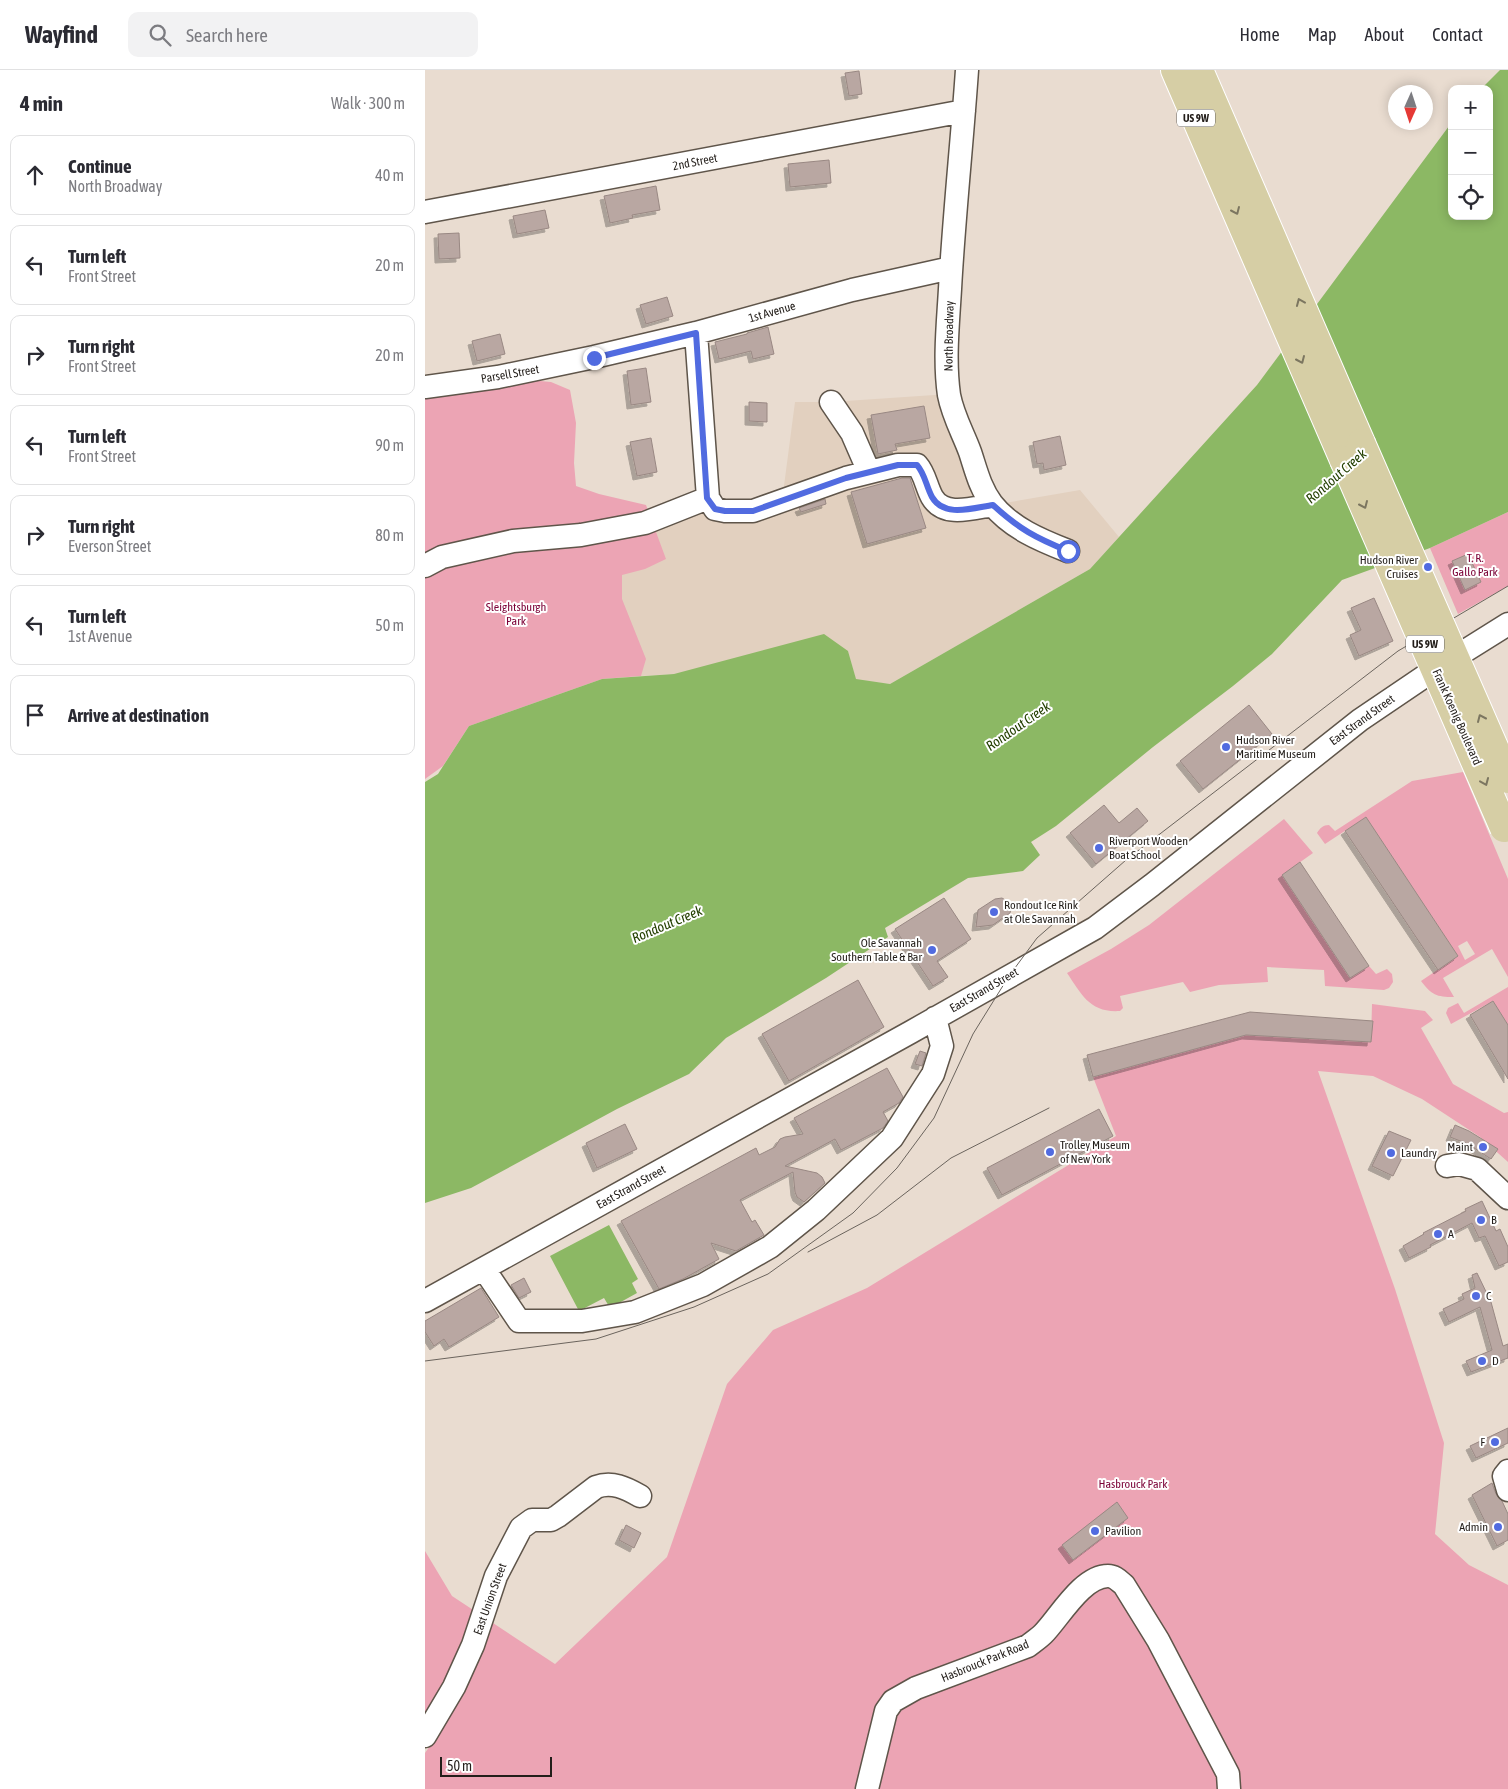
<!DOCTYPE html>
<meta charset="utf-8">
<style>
:root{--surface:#fff;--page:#f2f2f3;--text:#2b2b33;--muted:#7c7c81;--line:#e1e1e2}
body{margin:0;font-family:"Asap Condensed",sans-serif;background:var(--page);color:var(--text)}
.controls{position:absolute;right:15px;top:15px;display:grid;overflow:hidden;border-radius:10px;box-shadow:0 2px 12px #0003}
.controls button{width:45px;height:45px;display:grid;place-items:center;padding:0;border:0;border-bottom:1px solid var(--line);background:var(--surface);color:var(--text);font:25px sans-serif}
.compass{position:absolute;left:963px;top:15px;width:45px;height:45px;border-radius:50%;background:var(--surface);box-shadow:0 2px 12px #0003;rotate:183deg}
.scale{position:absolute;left:15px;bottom:12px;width:112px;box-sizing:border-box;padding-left:5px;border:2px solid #231e1a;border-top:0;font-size:14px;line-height:18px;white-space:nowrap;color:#231e1a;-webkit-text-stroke:4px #fff;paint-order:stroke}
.stop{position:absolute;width:15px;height:15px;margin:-11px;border:4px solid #516be0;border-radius:50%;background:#fff}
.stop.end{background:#516be0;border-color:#fff;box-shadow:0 1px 5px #0008}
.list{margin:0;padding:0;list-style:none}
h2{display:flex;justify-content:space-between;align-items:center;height:65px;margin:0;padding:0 20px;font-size:21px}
h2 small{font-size:16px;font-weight:400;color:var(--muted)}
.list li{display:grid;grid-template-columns:32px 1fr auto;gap:15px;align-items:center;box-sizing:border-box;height:80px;margin:0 10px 10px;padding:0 10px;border:1px solid var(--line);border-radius:10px}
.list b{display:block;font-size:19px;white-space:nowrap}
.list p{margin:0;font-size:16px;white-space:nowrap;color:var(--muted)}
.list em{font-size:16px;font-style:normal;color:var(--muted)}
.icon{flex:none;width:28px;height:28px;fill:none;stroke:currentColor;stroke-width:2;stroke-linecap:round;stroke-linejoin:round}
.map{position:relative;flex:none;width:1083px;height:1719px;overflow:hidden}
header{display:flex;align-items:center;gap:30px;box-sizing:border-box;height:70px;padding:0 25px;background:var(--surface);border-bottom:1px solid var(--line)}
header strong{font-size:24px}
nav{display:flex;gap:28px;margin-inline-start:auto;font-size:18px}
.search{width:350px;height:45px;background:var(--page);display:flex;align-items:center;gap:12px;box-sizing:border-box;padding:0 18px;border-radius:10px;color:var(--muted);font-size:19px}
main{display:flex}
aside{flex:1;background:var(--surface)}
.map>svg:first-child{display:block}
</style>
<header>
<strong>Wayfind</strong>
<div class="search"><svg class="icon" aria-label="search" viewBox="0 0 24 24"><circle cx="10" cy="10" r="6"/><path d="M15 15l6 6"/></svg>Search here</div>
<nav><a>Home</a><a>Map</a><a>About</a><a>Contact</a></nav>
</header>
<main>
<aside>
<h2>4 min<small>Walk · 300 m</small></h2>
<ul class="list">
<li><svg class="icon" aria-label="ahead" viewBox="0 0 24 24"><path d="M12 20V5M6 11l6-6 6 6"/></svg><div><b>Continue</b><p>North Broadway</p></div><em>40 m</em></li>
<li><svg class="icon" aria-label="left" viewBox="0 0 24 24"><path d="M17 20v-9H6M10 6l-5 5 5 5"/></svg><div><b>Turn left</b><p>Front Street</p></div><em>20 m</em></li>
<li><svg class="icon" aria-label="right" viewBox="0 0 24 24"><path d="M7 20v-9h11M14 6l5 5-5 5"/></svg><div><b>Turn right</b><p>Front Street</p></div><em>20 m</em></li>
<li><svg class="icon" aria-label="left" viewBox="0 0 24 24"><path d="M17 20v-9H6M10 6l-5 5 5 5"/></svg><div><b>Turn left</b><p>Front Street</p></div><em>90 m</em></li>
<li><svg class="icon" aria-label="right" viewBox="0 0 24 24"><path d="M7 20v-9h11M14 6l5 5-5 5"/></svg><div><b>Turn right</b><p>Everson Street</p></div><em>80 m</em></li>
<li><svg class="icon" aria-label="left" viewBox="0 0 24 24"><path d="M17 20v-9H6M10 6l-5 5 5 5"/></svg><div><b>Turn left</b><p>1st Avenue</p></div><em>50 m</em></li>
<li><svg class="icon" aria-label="arrive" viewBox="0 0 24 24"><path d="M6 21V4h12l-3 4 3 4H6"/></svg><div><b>Arrive at destination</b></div></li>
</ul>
</aside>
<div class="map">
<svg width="1083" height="1719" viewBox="0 0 1083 1719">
<defs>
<filter id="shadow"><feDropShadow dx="-4" dy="4" stdDeviation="0" flood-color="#0004"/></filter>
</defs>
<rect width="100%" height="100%" fill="#e9dcd0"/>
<path fill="#e2d0bf" d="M524,324L568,435L655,420L694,467L665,499L465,614L431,610L423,581L249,604L216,606L156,465L290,439L357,431L370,332H406Z"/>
<path fill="#eca4b4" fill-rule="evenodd" d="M73,307L126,312L145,320L151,353L149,393L151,416L174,424L221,435L241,489L220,499L197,505V529L221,589L216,606L177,609L44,656L18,696L0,709V317Z
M1083,442V516L1033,544L1005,478Z
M1038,702L1083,809V907L1067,879L1018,908L1029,927C1011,927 1007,925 996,911L1033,886L941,747L900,774L892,763C895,758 898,755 904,755L910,761L987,711ZM1042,871L1050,884L1040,890L1033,876Z
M859,749L888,783L857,805L925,908L944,896L951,904L962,899L967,904L968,912L964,918L959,920L900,916L899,900L842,897L843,912L794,915L765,922L758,912L695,926L698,938L695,941C665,943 657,925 642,903L686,879L724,855Z
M1083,917V955L1068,931L1026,954L1021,943L1023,938L1033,933L1039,943Z
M947,934L1000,941L1008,950L996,958L1028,1014L1079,1043L1083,1042V1092L1055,1067L997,1029L948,1006L893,1001L970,1219L1019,1373L1010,1464L1044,1495L1083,1515V1719H0V1683L18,1657L0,1644V1481L27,1526L130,1594L242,1487L302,1314L348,1260L442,1218L691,1066L668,1007L821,965L946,972Z"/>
<path fill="#8cb864" d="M1075,0H1083V442L1005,478L917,510L847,584L808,616L728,677L631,756L606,772L615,785L598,801L543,808L460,858L463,867L401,908L301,968L264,1004L192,1039L46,1118L0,1133V712L13,704L44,656L177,609L249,604L399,564L423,581L431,609L465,614L665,499L832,315L1027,52V146H1064V19H1056Z
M184,1155L213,1209L207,1213L212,1223L185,1238L179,1228L154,1241L125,1186Z"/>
<path fill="#b9a7a2" stroke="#998883" filter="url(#shadow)" d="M434,1L437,24L424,26L420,3Z
M404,90L406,113L365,117L363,94Z
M231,116L235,140L207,145L208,148L185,153L179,126Z
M120,140L124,158L92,164L88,146Z
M34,163L35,188L14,189L13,164Z
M242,227L248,246L221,254L215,235Z
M343,257L349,284L328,289L326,281L294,289L290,272L322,264V263Z
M75,264L80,284L52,291L47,271Z
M221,298L226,332L206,335L202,301Z
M324,332L342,333V352L324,351Z
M499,336L505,368L470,374L472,380L453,384L446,345Z
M635,366L641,395L619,400L618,393L612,394L608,372Z
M226,368L232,402L212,406L205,372Z
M477,408H485L501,458L442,474L426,422Z
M400,429L401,434L376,442L374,438Z
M1043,484L1056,512L1040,520L1027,491Z
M949,528L968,571L934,586L925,565L936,560L926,538Z
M824,635L847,664L778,719L755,691Z
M679,735L694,753L712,738L723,751L671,794L645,763Z
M941,747L1033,886L1013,900L920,761Z
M875,792L944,896L925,908L857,805Z
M519,828L546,869L512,891L523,907L508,916L470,859Z
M577,828L582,831L586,838L585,843L568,855L551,857L553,840L570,829Z
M433,910L459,957L364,1011L337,964Z
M1068,931L1083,955V1009L1045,945Z
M825,942L948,951L946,972L821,965L668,1007L662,985Z
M495,981L501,983L497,996L490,994Z
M462,998L478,1027L474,1033L458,1042L463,1051L458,1058L416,1080L410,1069L360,1096L392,1103L397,1107L400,1113L379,1132L372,1127L370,1122L368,1102L315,1130L327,1152L330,1150L339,1165L311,1181L286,1173L294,1189L258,1209L234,1219L196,1151L331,1078L334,1085L350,1077L355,1069L360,1067L378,1064L369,1048Z
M674,1039L688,1066L577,1125L562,1098Z
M200,1054L212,1079L172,1098L161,1073Z
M1030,1055L1044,1061L1073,1079L1066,1089L1043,1074L1025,1067Z
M964,1061L986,1070L968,1106L947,1096Z
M1057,1131L1071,1161L1075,1159L1083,1177V1192L1074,1196L1060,1166L1054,1168L1047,1153L1005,1175L1006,1177L984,1188L978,1176L999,1164L998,1163L1041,1141L1040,1139Z
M1052,1203L1066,1232L1078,1276L1083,1274V1288L1046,1302L1041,1291L1067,1280L1055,1237L1024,1252L1018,1239L1039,1229L1037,1224L1050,1218L1047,1205Z
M99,1208L106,1222L94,1228L86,1215Z
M56,1218L74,1247L24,1277L19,1269L9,1276L0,1262V1251Z
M1083,1358V1373L1051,1388L1045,1376Z
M1067,1413L1071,1424L1077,1431L1083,1444V1470L1072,1476L1047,1425Z
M692,1432L703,1448L648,1490L637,1475Z
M201,1455L216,1463L209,1478L194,1470Z"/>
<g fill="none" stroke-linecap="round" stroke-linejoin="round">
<g stroke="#5f554a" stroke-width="25">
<path id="minor" d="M542,0C537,73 529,146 525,219C523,254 519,290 524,325C528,346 538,363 545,382C551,400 555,418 567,434C586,458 615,470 643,481
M0,142L539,41
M271,263L283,428L290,439L300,441H328L421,408L473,395H492C500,404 501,416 507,427C519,448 548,438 568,435
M0,317L73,307L169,287L271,263L427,220L526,198
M406,332L427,363L444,402
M0,496L17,487L88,471L156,465L220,453L283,428
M1022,1096L1034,1094L1052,1099L1083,1128
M59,1199L94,1251H157L210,1242L278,1215L345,1177L391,1140L467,1068L508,1004L517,976L510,948
M0,1231L486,962L670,858L727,815L935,650L1000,606L1083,554
M1083,1401L1079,1406L1083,1420
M0,1666L29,1617L48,1575L71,1506L96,1458L107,1450H126L133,1446L171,1417C187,1411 201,1418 215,1426
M442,1719L461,1641L468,1631L491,1618L603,1576C608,1572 614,1568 618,1564C634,1548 657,1506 683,1506C690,1506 694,1511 699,1515L733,1570L803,1704L804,1719"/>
</g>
<g stroke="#fff" stroke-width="30">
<path id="major" d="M750,0L919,390
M774,0L936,373"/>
</g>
<use href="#minor" stroke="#fff" stroke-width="22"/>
<use href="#major" stroke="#d6cea5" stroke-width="28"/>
<path stroke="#6b645d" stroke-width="1" d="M383,1182L452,1145L526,1088L624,1038
M0,1291L171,1269L269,1237L343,1204L428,1143L472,1098L509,1048L548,964L584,906L612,868L701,790L973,581L1083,516"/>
<g stroke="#fff" stroke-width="30" stroke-linecap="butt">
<path id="major-bridge" d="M936,373L1083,709
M919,390L1079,758"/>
</g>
<use href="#major-bridge" stroke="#d6cea5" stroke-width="28"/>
</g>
<defs><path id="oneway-chevron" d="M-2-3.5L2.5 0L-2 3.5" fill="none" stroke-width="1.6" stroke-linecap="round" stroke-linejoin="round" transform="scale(1.25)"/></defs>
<g stroke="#7c7660">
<use href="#oneway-chevron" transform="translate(811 141) rotate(66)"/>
<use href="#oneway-chevron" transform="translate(875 232) rotate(-113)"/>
<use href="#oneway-chevron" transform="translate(876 290) rotate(66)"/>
<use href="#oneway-chevron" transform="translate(939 435) rotate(66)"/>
<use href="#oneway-chevron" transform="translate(1056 648) rotate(-114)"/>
<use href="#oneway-chevron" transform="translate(1060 712) rotate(67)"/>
</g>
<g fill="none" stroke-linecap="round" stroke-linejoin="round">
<path stroke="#516be0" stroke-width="6" d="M169,288L271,263L282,428L290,439L300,441H328L421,408L473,395H492C500,404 501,416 507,427C519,448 548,438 568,435C594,459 611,468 643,481"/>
</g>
<g fill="#516be0" stroke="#fff" stroke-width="2">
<circle cx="1003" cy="497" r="5"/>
<circle cx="801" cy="677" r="5"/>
<circle cx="674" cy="778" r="5"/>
<circle cx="569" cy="842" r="5"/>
<circle cx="507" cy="880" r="5"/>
<circle cx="1058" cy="1077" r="5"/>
<circle cx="625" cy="1082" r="5"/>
<circle cx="966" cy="1083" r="5"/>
<circle cx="1056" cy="1150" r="5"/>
<circle cx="1013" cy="1164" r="5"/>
<circle cx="1051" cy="1226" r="5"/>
<circle cx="1057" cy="1291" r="5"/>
<circle cx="1070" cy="1372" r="5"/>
<circle cx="1073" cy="1457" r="5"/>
<circle cx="670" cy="1461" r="5"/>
</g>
<g text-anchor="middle" stroke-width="4" stroke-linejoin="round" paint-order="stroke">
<g fill="#fff" stroke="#65625f" stroke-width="1">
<rect x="752" y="39.5" width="38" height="17" rx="4"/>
<rect x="981" y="565.5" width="38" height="17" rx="4"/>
</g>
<g font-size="11" font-weight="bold" fill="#231e1a">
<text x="771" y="52">US 9W</text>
<text x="1000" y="578">US 9W</text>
</g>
<g font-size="12" fill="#231e1a" stroke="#fff">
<text transform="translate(270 92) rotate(-11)" y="4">2nd Street</text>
<text transform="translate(347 242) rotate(-16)" y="4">1st Avenue</text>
<text transform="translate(524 266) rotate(-89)" y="4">North Broadway</text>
<text transform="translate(85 304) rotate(-10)" y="4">Parsell Street</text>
<text transform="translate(1032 647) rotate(66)" y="4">Frank Koenig Boulevard</text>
<text transform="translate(937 650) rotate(-36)" y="4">East Strand Street</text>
<text transform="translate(559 920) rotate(-30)" y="4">East Strand Street</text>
<text transform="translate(206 1117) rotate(-29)" y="4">East Strand Street</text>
<text transform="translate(65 1529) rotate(-70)" y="4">East Union Street</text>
<text transform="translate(560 1591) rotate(-22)" y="4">Hasbrouck Park Road</text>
</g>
<g font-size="12" fill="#7b0036" stroke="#fff">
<text x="1050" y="492">T. R.<tspan x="1050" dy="14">Gallo Park</tspan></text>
<text x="91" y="541">Sleightsburgh<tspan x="91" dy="14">Park</tspan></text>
<text x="708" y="1418">Hasbrouck Park</text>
</g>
<g font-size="12" fill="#231e1a" stroke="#fff" text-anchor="start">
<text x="993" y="494" text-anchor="end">Hudson River<tspan x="993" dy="14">Cruises</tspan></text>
<text x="811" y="674">Hudson River<tspan x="811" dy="14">Maritime Museum</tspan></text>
<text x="684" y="775">Riverport Wooden<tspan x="684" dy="14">Boat School</tspan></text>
<text x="579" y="839">Rondout Ice Rink<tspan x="579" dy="14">at Ole Savannah</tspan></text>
<text x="497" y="877" text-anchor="end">Ole Savannah<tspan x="497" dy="14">Southern Table &amp; Bar</tspan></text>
<text x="635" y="1079">Trolley Museum<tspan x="635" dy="14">of New York</tspan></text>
<text x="1048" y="1081" text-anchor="end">Maint</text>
<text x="976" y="1087">Laundry</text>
<text x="1066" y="1154">B</text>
<text x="1023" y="1168">A</text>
<text x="1061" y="1230">C</text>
<text x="1067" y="1295">D</text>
<text x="1060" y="1376" text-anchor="end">F</text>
<text x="1063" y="1461" text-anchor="end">Admin</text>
<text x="680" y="1465">Pavilion</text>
</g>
<g font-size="14" font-style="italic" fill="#233f00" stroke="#fff">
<text transform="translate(911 406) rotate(-41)" y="5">Rondout Creek</text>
<text transform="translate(593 656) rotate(-35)" y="5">Rondout Creek</text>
<text transform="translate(242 854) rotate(-23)" y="5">Rondout Creek</text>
</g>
</g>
</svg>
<div class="controls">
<button>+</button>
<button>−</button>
<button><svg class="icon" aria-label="locate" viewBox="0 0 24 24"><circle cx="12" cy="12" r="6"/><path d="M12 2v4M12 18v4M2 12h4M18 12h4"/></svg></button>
</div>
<svg class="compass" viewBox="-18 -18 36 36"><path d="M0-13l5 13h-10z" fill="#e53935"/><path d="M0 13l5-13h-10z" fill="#7c7c81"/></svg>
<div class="scale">50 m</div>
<div class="stop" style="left:643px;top:481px"></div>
<div class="stop end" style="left:169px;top:288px"></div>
</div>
</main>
